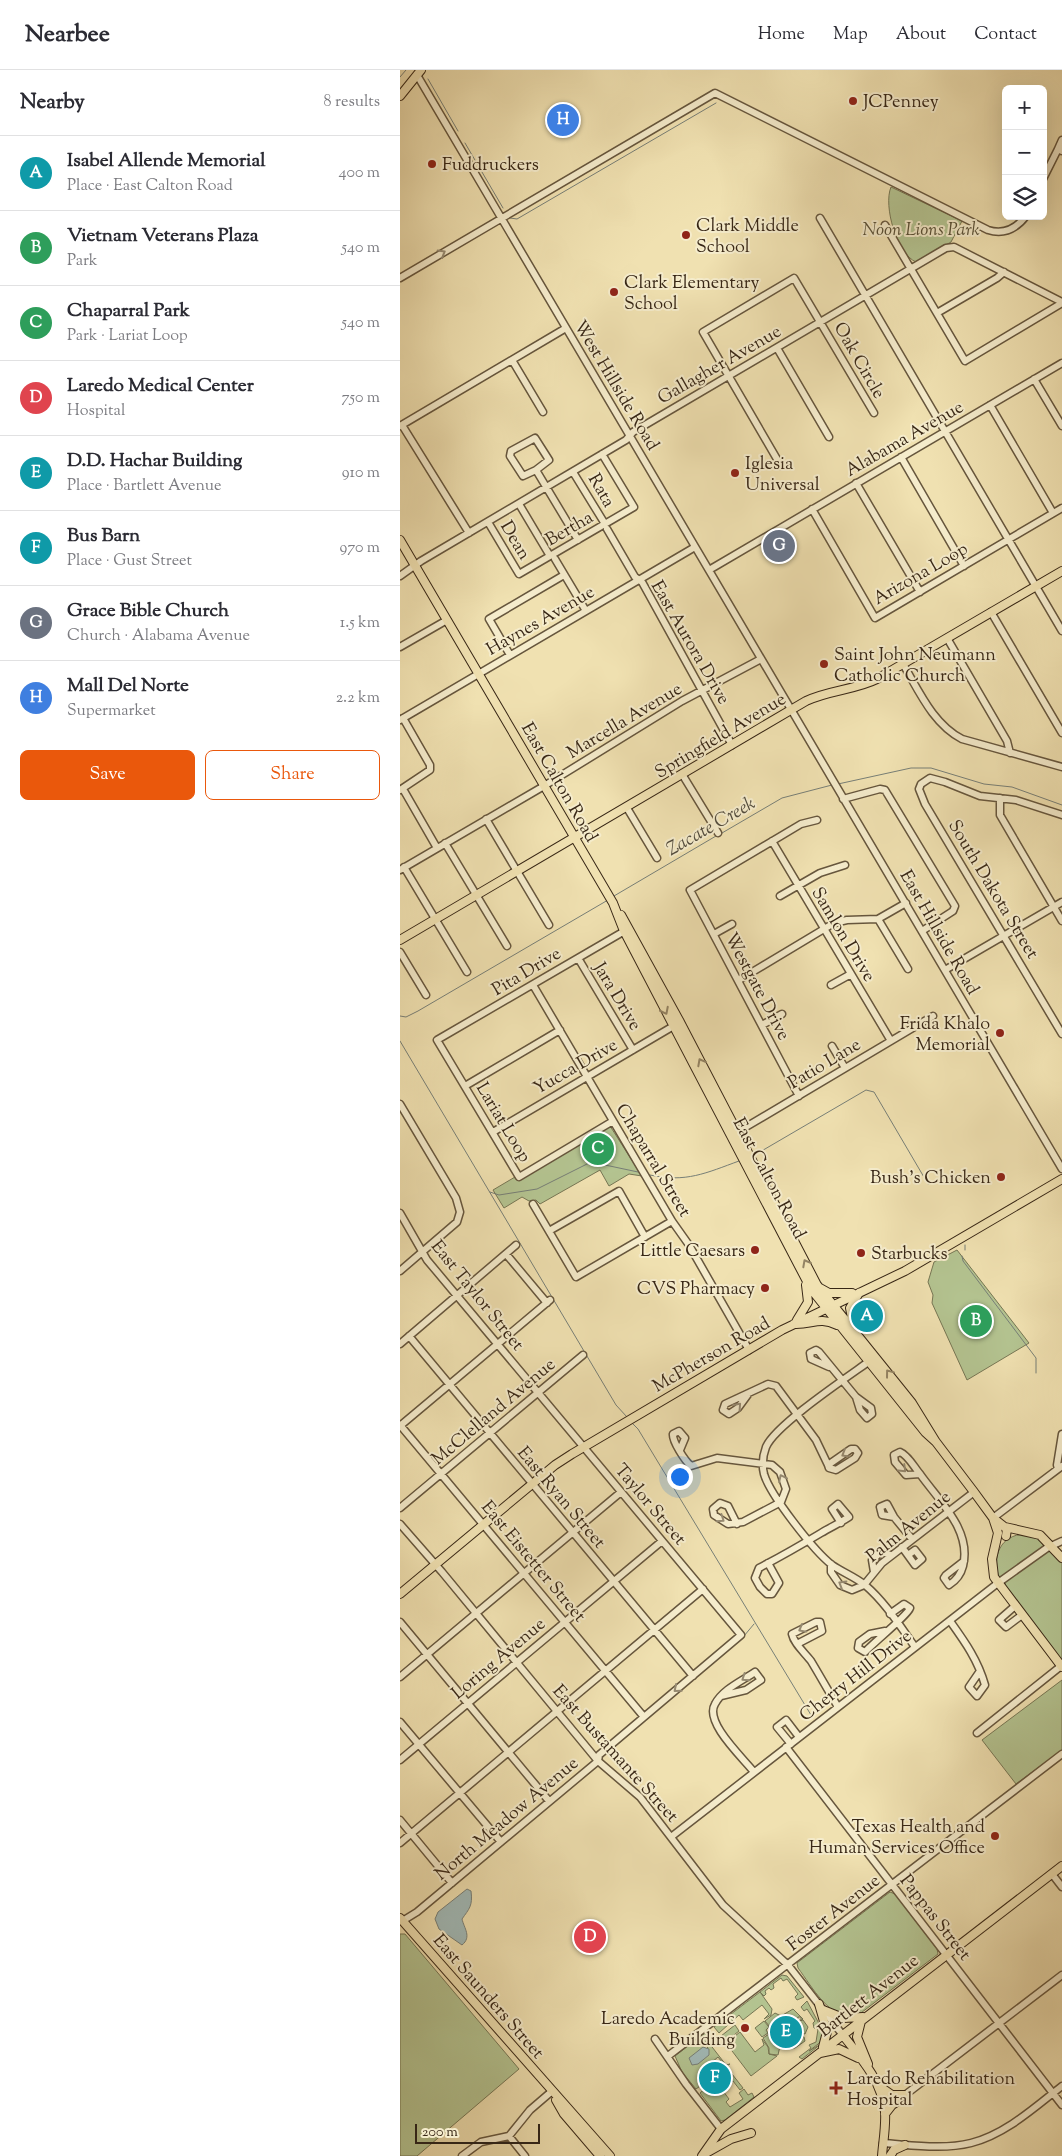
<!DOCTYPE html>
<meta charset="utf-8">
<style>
:root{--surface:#fff;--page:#f2f2f3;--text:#2b2b33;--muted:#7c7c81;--line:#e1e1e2;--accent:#ea580c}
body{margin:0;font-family:"Sorts Mill Goudy",serif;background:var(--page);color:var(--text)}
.controls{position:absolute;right:15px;top:15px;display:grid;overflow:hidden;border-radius:8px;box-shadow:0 5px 20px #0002}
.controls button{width:45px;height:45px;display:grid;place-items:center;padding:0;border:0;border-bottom:1px solid var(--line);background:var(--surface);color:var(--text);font:25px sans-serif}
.scale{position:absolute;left:15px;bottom:12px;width:125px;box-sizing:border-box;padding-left:5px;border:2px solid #382716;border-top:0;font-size:14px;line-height:18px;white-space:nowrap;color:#382716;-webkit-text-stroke:4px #f5eccc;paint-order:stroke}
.you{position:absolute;left:279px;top:1406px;width:18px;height:18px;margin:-12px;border:4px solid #fff;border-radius:50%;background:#1a73e8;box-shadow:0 0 0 8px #1a73e833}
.badge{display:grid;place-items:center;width:32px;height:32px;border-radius:50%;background:var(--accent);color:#fff;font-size:16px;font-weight:700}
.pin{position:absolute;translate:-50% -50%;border:2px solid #fff;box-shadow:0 1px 5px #0006}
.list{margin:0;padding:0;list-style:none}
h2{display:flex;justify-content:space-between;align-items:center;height:65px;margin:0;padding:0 20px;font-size:21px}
h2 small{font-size:16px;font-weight:400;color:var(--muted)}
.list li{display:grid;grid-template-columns:32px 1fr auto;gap:15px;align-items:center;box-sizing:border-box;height:75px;padding:0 20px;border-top:1px solid var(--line)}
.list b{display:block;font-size:19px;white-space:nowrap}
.list p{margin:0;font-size:16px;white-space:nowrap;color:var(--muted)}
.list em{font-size:16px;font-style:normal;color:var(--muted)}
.actions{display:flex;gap:10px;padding:15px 20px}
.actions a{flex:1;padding:11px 0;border:1px solid var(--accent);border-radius:8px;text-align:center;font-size:18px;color:var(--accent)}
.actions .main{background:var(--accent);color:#fff}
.icon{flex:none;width:28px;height:28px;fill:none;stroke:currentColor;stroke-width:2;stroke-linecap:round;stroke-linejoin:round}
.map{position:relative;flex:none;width:662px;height:2086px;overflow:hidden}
header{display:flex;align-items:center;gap:30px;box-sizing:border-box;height:70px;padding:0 25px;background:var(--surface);border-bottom:1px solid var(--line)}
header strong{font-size:24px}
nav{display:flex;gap:28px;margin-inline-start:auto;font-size:18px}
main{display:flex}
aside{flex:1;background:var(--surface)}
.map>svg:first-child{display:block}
</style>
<header>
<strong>Nearbee</strong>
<nav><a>Home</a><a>Map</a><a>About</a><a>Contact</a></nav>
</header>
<main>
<aside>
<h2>Nearby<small>8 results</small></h2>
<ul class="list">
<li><span class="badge" style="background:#0f9aa8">A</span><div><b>Isabel Allende Memorial</b><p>Place · East Calton Road</p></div><em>400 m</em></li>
<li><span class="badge" style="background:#2e9e5b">B</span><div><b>Vietnam Veterans Plaza</b><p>Park</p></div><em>540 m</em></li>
<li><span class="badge" style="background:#2e9e5b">C</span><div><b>Chaparral Park</b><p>Park · Lariat Loop</p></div><em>540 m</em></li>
<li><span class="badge" style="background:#e0444e">D</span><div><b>Laredo Medical Center</b><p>Hospital</p></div><em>750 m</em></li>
<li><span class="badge" style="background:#0f9aa8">E</span><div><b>D.D. Hachar Building</b><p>Place · Bartlett Avenue</p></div><em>910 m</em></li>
<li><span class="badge" style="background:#0f9aa8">F</span><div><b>Bus Barn</b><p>Place · Gust Street</p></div><em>970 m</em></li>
<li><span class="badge" style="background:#6b7280">G</span><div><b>Grace Bible Church</b><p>Church · Alabama Avenue</p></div><em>1.5 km</em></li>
<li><span class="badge" style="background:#3f7fe0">H</span><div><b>Mall Del Norte</b><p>Supermarket</p></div><em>2.2 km</em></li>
</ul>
<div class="actions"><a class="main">Save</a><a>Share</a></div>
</aside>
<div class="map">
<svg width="662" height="2086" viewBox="0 0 662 2086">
<rect width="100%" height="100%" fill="#f0e1b1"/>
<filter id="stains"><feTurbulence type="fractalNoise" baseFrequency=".004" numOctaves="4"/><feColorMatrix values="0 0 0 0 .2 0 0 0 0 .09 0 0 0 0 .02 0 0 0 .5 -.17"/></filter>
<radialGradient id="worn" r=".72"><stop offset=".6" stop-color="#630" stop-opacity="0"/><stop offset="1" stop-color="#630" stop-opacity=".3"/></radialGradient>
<path fill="#b4c491" stroke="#767654" d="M491,117L562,151L551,172L516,192C497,184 483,136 491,117Z
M210,1056L242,1106L229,1104L209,1116L200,1100L140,1134L136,1130L129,1131L122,1127L104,1138L93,1120L115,1107L117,1109Z
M557,1180L629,1273L567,1310L532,1233L533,1225L528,1212L534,1192Z
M625,1464L635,1466L647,1474L599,1508C592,1486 600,1465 625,1464Z
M647,1480L654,1482L662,1492V1593L604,1517L606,1511Z
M662,1610V1680L616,1714L582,1670Z
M490,1822L495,1824L537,1879L538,1884L457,1946C431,1953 411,1915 398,1898L397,1893Z
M0,1864H5L119,1999L17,2086H0Z
M382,1905L387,1906L404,1927L397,1930L395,1927L398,1924L387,1909L383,1911L381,1908L373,1914L374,1918L371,1920L369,1918L365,1921L366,1924L364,1926L360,1922Z
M360,1922L372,1939L371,1945L364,1949L369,1944L362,1935L343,1950L339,1945L319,1963L314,1957Z
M407,1931L424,1963L422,1971L409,1981L421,1974L402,1989L399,1987L411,1978L409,1975L416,1972L418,1959L414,1958L413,1953L415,1951L407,1939L404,1941L401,1937Z
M393,1939L403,1949L401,1951V1947H398L397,1951L391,1950L392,1947L387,1946L377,1957L374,1953L370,1957L365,1951L375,1943L381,1946Z
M403,1950L408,1957L405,1964L399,1962L394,1957V1951Z
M364,1951L369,1957L366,1960L368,1963L362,1967L355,1958Z
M335,1955L339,1961L325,1972L321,1966Z
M340,1962L355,1982L364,1975L362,1969L368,1977L369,1984L377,1986L351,2006L326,1973Z
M305,1963L310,1968L305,1972L303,1978L307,1979L309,1973L326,1995L330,1994L322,1998L319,1995L322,1992L318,1987L311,1993L317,1999L305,2008L306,2012L296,2019L282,2002L275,1986Z
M369,1964L372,1968L376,1965L380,1976L378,1985L369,1984V1978L363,1968Z
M401,1966L404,1967L405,1971L395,1978H389L393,1969Z
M332,2004L343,2018L340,2020L333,2011L323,2021L329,2029L326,2032L330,2037L343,2029L339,2023L344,2019L348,2025L352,2023L354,2027L325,2050L321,2051L300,2023L308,2016L313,2018Z"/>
<path fill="#a1bab8" stroke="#777f77" d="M67,1819L71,1821C73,1836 69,1839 62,1849C64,1858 72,1867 62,1875L39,1859L35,1849L38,1842Z
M303,1977L309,1979V1985L298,1994L292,1995L289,1988Z"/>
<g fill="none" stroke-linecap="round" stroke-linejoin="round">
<path stroke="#777f77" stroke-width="1" d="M0,7L6,0
M28,9L58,61
M65,73L103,138
M110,148L117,149L316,33
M438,714L511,698H531L584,714L612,717L662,735
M322,763L382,728L432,715
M214,826L316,766
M0,946L6,947L18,941L208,830
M0,971L216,1335L227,1347
M353,1086L466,1020L474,1022L528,1114
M250,1105C286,1113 306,1103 339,1091
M90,1122L99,1125L137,1119L191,1092L238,1102
M565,1175V1180
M562,1186L563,1191L636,1288V1303
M231,1352L238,1359L411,1645
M344,1566L354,1554
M205,1685L324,1583"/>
<g stroke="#66563d" stroke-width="9">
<path id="minor" d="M17,5L662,1099
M662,70L658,79L662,81
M643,109L658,79
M420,148L662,561
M485,155L565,291L662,233
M0,208L315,23L588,160C604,165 616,159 626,146
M537,243L597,208L604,202
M377,278L429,367
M112,290L143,342
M634,309L662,356
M590,335L653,443
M2,355L69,463
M0,356L166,258
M501,387L564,496
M381,396L303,262L394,208L474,343
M136,400L149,390L135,368L111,381L110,386L123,406L136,400L178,470
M173,402L205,454
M456,413L520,522
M119,434L150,486
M412,439L475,548L662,438
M88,452L119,504L234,437L202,384
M207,459L235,507L242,512L332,675
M155,489L186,541
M309,500L662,293
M0,506L21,491L226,370L233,362L546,178L554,177L662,232
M591,542L662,663
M547,568L607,671L610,683
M0,577L47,550
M110,585L89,549L164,505
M503,594C519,621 533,654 562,669L662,697
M0,650L295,477
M282,704L318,763
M3,719L37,778
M0,720L30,700V695L3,648
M600,728V745L662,851
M443,729L480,719L485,720L555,836L553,841L522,861
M227,738L257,788
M662,745L616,730L580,726L545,712L530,708L521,714L519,719L525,734L662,964
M86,749L149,855
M372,771L491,971
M45,773L107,876
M4,797L67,902
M0,800L144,716L282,631L361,589
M380,826L420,803L445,795
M478,849L508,899
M314,864L332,854
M0,882L26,925
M178,888L233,980
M545,900L662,832
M339,910L434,853L447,850L478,849L506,833
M133,915L272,1151L289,1175L349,1280
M431,915L451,904
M362,955L382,944
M432,976L445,998
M65,1016L160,960
M399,1026L290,820L401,754L417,750
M0,1034L56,1128L60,1142L57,1152L0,1201
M213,1051L119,1107L37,970L228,859
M93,1062L277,954
M334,1064L533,946
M133,1134L176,1207L272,1151
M0,1143L27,1190L341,1565L199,1685L198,1691L17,1842L4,1850
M149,1161L219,1121L245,1167
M106,1184L147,1233
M9,1266L293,1606
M0,1274L116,1175
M471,1290C449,1306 375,1355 366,1377C363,1385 362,1396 364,1404C370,1425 414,1481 432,1495C442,1502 455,1507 465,1515C485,1532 500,1556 515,1577
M429,1297L411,1289L410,1283L416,1280L419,1282L456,1327L471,1338L472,1344L467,1348L460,1340L456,1327
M349,1323L338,1338L329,1344L323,1340L325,1334L368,1314L376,1316L416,1370L428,1395L429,1398L436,1400L455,1388L458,1383L455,1379H451L428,1395
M0,1355L244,1647
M0,1356L150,1230
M280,1380L285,1368L279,1361L273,1364C272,1371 285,1391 291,1396L317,1388L372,1395L380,1402L386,1419L381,1432L343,1452L328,1454L314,1445L313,1439L320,1433L328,1436L337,1454
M658,1399L657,1395L662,1364
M520,1404L506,1405L495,1392L494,1385L500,1382C508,1385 514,1397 520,1404C539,1431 572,1460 563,1496C561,1504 557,1510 549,1515L544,1508L546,1505L564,1491
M0,1438L183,1285
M494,1447L482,1445L480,1437L487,1434L494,1447L512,1469
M593,1448L662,1396
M0,1454L42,1502L198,1691L240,1727L323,1835L388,1895L442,1964
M502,1477L515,1495L522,1489L515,1480L508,1485
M368,1493L379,1513L372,1524H367L360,1517L355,1508L359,1498C380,1487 401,1475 421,1463C431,1457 440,1453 449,1447L438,1434L432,1439L441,1453
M431,1494V1502L440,1515L452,1520L464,1515L482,1493L574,1422
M474,1502L472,1490L481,1482L491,1485
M615,1536L599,1550L606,1557L622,1545
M550,1551C565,1572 578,1590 585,1615L577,1626L569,1617L580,1601
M0,1552L149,1731
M485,1561L470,1564L459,1572L458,1578L465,1582C473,1573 508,1545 510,1538L504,1534L490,1544
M397,1574L422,1561L420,1552H416L392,1564C394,1574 405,1583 411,1591C420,1606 429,1622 438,1637
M0,1607L221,1422
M321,1626L346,1620L361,1610L355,1602C342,1611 323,1619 315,1634C304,1652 342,1687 354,1702
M0,1652L101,1772
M577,1663L661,1596
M391,1674L377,1657L386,1650L399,1667
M386,1677L662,2035
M0,1690L262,1471
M0,1750L52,1813
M271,1767L598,1513L647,1478L662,1471
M0,1773L303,1519
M652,1804L662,1817
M255,1969L286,2014L321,2059
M268,1986L662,1684
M505,2025L662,1905
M109,2066L125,2086
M483,2073C512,2075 543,2080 571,2073C606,2064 635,2037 662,2016
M62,2086L81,2072L109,2066L130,2040L151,2022"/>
</g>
<g stroke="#382716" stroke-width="10">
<path id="major" d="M0,26L21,0
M0,470L213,833L224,861L411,1219L525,1362L536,1372
M221,845L280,952L417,1215L512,1333L536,1372L574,1422L593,1448L607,1459L606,1466
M0,870L406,631C429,620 455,620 477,609L662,501
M420,1218L429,1223H452
M397,1250L408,1232L406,1215
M394,1254C412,1255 419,1246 437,1255
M454,1258L450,1238L459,1223
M593,1448L598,1463L592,1489L594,1507L662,1597
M605,1457L640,1465L662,1488
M0,1524L155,1395L172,1384L382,1260L505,1201L662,1109
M0,1848L210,2086
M419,1934L427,1962L423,1977
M423,1940L443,1948L463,1947
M461,1951L457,1967L468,1994
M442,1964C461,1988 482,2011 485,2042C486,2057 483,2072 482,2086
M420,1983L439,1979L458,1988
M479,2016L492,2025H505
M156,2030L164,2044L200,2086
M485,2044L492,2035L504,2027
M306,2083L331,2069L351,2063
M302,2086L321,2059L662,1796
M490,2086L494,2080L505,2075"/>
</g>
<use href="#minor" stroke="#f5eccc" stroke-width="6"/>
<use href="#major" stroke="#f0e1b1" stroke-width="8"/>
</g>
<defs><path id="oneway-chevron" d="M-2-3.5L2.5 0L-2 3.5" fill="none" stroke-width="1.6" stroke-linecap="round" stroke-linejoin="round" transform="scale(1.25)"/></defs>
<g stroke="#968a71">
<use href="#oneway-chevron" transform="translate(42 183) rotate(-30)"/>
<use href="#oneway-chevron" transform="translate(338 1336) rotate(-48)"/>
<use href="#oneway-chevron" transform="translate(445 1384) rotate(149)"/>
<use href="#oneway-chevron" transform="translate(503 1399) rotate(44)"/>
<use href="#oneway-chevron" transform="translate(382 1408) rotate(-116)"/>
<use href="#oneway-chevron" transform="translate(321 1449) rotate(34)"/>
<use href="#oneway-chevron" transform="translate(442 1514) rotate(-149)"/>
<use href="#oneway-chevron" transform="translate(402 1559) rotate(151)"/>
<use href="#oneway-chevron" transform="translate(345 1608) rotate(146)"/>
<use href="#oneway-chevron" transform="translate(277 1619) rotate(140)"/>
</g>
<g stroke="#948464">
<use href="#oneway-chevron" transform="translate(265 941) rotate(63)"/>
<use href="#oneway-chevron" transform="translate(301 992) rotate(-118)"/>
<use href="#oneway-chevron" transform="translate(406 1193) rotate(-118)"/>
<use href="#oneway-chevron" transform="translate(489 1303) rotate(-127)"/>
</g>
<g fill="#8f2418" stroke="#f5eccc" stroke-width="2">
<circle cx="453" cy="31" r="5"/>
<circle cx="32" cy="94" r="5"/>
<circle cx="286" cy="165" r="5"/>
<circle cx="214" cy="222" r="5"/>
<circle cx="335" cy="403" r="5"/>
<circle cx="424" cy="594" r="5"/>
<circle cx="600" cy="963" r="5"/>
<circle cx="601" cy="1107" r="5"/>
<circle cx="355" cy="1180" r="5"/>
<circle cx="461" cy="1183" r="5"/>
<circle cx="365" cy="1218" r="5"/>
<circle cx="595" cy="1766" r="5"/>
<circle cx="345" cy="1958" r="5"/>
<path d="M433.5 2010.5h5v5h5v5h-5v5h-5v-5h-5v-5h5z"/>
</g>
<g text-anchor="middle" stroke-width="4" stroke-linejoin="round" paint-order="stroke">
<g font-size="18" fill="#382716" stroke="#f5eccc" text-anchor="start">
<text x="463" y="37">JCPenney</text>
<text x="42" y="100">Fuddruckers</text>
<text x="296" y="161">Clark Middle<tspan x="296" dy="21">School</tspan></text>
<text x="224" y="218">Clark Elementary<tspan x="224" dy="21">School</tspan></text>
<text x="345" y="399">Iglesia<tspan x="345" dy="21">Universal</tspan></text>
<text x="434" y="590">Saint John Neumann<tspan x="434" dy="21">Catholic Church</tspan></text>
<text x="590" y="959" text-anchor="end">Frida Khalo<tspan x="590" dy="21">Memorial</tspan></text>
<text x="591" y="1113" text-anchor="end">Bush's Chicken</text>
<text x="345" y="1186" text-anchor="end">Little Caesars</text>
<text x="471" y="1189">Starbucks</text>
<text x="355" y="1224" text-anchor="end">CVS Pharmacy</text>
<text x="585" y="1762" text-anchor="end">Texas Health and<tspan x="585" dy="21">Human Services Office</tspan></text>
<text x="335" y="1954" text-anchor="end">Laredo Academic<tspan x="335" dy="21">Building</tspan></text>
<text x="447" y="2014">Laredo Rehabilitation<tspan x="447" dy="21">Hospital</tspan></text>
</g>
<g font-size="18" font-style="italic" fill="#574e35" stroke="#f5eccc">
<text x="521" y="165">Noon Lions Park</text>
</g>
<g font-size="18" fill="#382716" stroke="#f5eccc">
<text transform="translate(460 290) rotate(60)" y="6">Oak Circle</text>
<text transform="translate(319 294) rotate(-30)" y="6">Gallagher Avenue</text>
<text transform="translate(217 315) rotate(59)" y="6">West Hillside Road</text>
<text transform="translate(504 368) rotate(-30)" y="6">Alabama Avenue</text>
<text transform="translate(202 420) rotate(60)" y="6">Rata</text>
<text transform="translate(169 458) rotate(-30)" y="6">Bertha</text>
<text transform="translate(116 470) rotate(59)" y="6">Dean</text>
<text transform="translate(520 503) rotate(-30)" y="6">Arizona Loop</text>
<text transform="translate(140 550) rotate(-30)" y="6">Haynes Avenue</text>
<text transform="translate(291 572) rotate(60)" y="6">East Aurora Drive</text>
<text transform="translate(224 650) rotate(-31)" y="6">Marcella Avenue</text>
<text transform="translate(320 665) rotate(-31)" y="6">Springfield Avenue</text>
<text transform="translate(160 712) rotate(60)" y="6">East Calton Road</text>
<text transform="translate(594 819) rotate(59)" y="6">South Dakota Street</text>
<text transform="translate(540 862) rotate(60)" y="6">East Hillside Road</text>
<text transform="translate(444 864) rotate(59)" y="6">Samlon Drive</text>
<text transform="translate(126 901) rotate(-31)" y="6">Pita Drive</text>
<text transform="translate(358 916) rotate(62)" y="6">Westgate Drive</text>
<text transform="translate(218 926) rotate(59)" y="6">Jara Drive</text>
<text transform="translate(424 993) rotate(-31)" y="6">Patio Lane</text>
<text transform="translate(175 996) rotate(-30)" y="6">Yucca Drive</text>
<text transform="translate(104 1052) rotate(59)" y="6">Lariat Loop</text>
<text transform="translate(254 1090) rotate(59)" y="6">Chaparral Street</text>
<text transform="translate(370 1108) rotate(62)" y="6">East Calton Road</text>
<text transform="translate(78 1225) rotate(51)" y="6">East Taylor Street</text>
<text transform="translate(311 1284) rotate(-30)" y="6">McPherson Road</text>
<text transform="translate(93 1341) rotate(-40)" y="6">McClelland Avenue</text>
<text transform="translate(162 1427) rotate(50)" y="6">East Ryan Street</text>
<text transform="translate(251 1434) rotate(50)" y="6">Taylor Street</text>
<text transform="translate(508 1456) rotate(-39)" y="6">Palm Avenue</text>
<text transform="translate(134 1491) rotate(50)" y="6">East Eistetter Street</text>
<text transform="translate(98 1588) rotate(-40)" y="6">Loring Avenue</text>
<text transform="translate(455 1605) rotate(-38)" y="6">Cherry Hill Drive</text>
<text transform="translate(216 1683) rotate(48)" y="6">East Bustamante Street</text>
<text transform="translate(106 1748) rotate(-40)" y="6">North Meadow Avenue</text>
<text transform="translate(433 1842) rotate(-38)" y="6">Foster Avenue</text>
<text transform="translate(536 1847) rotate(52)" y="6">Pappas Street</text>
<text transform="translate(468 1925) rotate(-38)" y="6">Bartlett Avenue</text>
<text transform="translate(89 1926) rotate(49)" y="6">East Saunders Street</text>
</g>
<g font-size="19" font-style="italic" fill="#524c3e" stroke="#f5eccc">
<text transform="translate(310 755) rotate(-30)" y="7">Zacate Creek</text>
</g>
</g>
<rect width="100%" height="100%" filter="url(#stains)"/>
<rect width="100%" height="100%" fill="url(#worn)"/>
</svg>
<div class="controls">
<button>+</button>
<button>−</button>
<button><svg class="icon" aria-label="layers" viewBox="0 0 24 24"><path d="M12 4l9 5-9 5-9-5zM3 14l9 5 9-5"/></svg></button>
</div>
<div class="scale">200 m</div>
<div class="you"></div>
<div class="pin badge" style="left:467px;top:1246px;background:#0f9aa8">A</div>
<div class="pin badge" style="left:576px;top:1251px;background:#2e9e5b">B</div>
<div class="pin badge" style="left:198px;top:1079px;background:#2e9e5b">C</div>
<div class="pin badge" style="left:190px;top:1867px;background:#e0444e">D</div>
<div class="pin badge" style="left:386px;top:1962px;background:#0f9aa8">E</div>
<div class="pin badge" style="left:315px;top:2008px;background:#0f9aa8">F</div>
<div class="pin badge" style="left:379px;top:476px;background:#6b7280">G</div>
<div class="pin badge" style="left:163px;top:50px;background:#3f7fe0">H</div>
</div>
</main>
